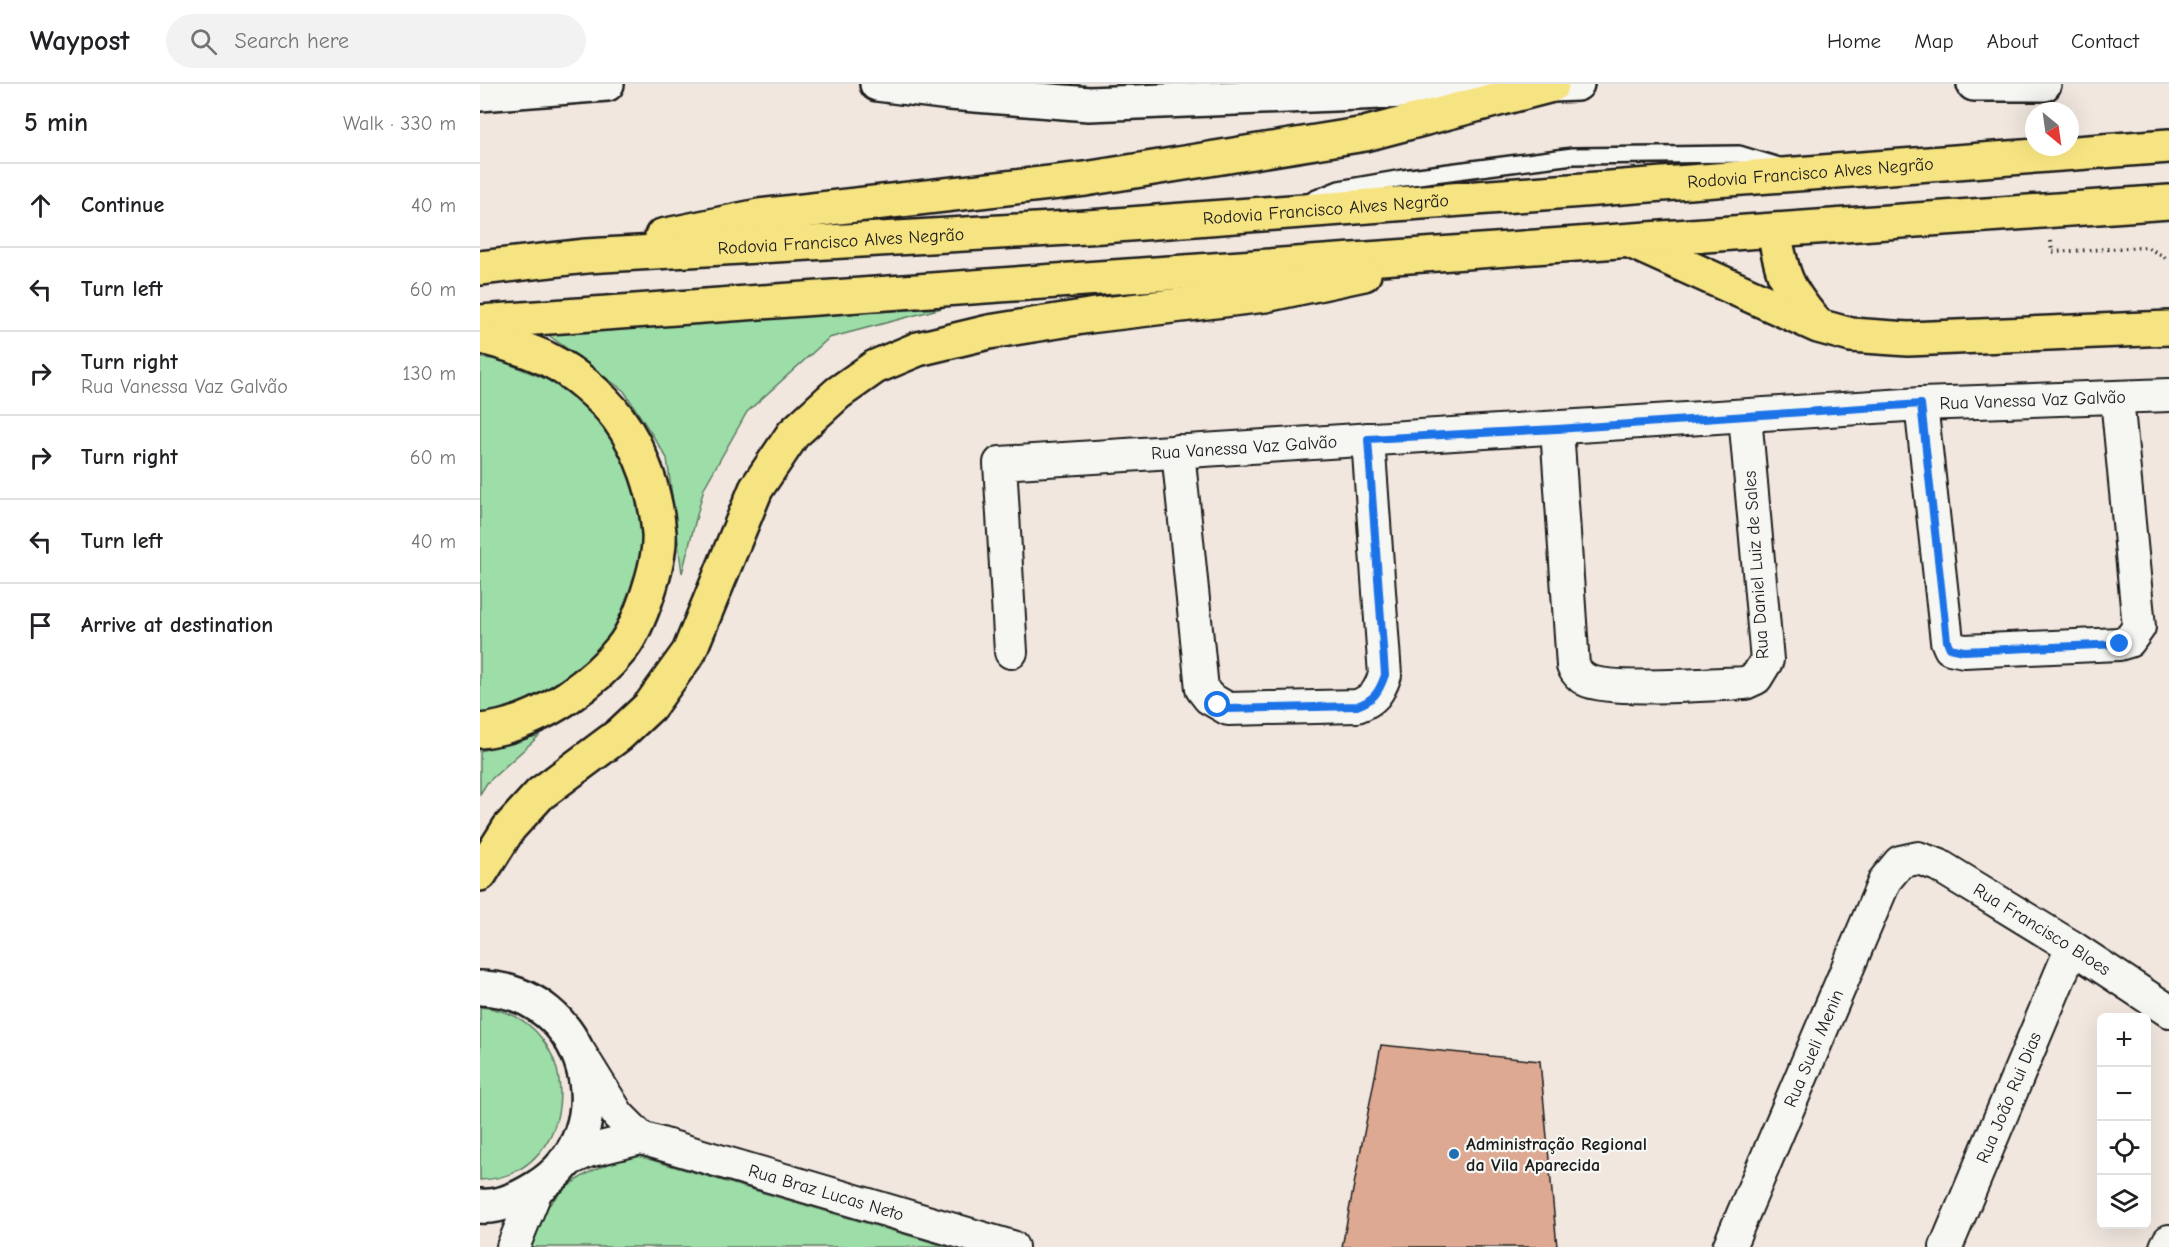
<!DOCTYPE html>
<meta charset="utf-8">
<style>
:root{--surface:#fff;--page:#f2f2f2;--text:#202124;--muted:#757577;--line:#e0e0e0}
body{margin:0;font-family:"Comic Neue",sans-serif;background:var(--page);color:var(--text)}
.controls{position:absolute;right:18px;bottom:18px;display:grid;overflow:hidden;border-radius:9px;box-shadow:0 6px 24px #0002}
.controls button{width:54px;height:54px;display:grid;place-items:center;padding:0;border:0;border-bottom:2px solid var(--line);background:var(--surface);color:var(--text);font:30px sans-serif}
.compass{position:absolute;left:1545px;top:18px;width:54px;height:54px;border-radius:50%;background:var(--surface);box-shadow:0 6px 24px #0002;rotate:151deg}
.stop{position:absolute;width:18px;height:18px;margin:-14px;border:4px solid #1a73e8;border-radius:50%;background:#fff}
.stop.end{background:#1a73e8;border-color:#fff;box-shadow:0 2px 6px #0008}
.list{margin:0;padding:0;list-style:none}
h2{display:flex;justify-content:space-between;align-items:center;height:78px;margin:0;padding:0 24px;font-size:26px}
h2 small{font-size:20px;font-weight:400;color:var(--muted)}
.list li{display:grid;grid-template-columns:39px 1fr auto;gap:18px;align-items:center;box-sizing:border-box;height:84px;padding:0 24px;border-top:2px solid var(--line)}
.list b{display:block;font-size:22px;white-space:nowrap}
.list p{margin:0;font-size:20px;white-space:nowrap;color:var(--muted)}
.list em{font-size:20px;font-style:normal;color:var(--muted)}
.icon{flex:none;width:33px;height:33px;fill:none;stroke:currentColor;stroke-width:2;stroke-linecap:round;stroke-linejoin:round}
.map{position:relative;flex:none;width:1689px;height:1163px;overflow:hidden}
header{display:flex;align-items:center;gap:36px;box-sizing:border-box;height:84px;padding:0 30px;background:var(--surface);border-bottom:2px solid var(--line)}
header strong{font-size:28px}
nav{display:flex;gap:33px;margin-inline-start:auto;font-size:21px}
.search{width:420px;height:54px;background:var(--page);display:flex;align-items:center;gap:15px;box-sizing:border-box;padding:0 21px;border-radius:33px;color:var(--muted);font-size:22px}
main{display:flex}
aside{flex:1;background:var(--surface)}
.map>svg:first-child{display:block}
</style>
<header>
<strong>Waypost</strong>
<div class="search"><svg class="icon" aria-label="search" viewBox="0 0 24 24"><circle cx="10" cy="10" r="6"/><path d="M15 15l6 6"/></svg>Search here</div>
<nav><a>Home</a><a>Map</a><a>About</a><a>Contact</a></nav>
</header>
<main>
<aside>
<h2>5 min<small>Walk · 330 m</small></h2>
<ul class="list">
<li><svg class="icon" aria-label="ahead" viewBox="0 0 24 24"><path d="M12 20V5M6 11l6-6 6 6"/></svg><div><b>Continue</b></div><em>40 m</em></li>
<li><svg class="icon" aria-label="left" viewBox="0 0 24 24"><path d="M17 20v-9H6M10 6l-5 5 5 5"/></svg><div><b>Turn left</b></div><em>60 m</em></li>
<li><svg class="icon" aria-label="right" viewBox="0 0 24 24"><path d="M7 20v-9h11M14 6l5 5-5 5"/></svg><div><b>Turn right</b><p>Rua Vanessa Vaz Galvão</p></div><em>130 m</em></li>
<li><svg class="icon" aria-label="right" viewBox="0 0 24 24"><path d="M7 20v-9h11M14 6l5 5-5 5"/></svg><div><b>Turn right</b></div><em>60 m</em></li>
<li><svg class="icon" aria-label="left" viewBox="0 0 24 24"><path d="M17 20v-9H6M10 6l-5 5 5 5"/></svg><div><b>Turn left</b></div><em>40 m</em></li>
<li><svg class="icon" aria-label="arrive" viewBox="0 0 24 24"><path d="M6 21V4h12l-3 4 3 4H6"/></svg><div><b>Arrive at destination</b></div></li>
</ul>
</aside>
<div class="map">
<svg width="1689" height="1163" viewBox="0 0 1689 1163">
<rect width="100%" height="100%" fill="#f1e7df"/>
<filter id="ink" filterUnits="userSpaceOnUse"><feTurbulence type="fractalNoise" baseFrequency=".0167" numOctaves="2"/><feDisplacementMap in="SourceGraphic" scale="12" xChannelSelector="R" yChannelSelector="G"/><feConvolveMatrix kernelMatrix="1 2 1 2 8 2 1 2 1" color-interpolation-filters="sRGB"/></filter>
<g filter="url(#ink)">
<path fill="#9ddda7" stroke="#5c7c62" stroke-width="1.5" d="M462,224L349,254L267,328L224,404L202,489L187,374L144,307L63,247Z
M0,274L16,275L96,307L148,374L167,434L157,506L121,570L64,615L0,634Z
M60,651L7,699L0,710V667Z
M0,923C110,932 103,1093 0,1096Z
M158,1072L468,1163H46C64,1111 105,1082 158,1072Z"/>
<path fill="#dda992" stroke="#1c1c1c" stroke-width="1.5" d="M901,961L1060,977L1077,1163H862Z"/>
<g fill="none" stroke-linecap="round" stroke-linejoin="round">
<g stroke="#1c1c1c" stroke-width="20">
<path id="lane" d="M834,115L859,105L923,94L1093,72L1259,70L1299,82"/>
</g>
<g stroke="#1c1c1c" stroke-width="36">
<g id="street">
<path d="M1441,320L1467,557L1470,564L1484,567L1639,560L1649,557L1659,543L1637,314"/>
<path d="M1077,345L1093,582C1096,588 1100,593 1106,596C1130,608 1233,600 1265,599L1276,594L1287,576L1265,332"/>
<path d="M698,367L722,605L729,614L748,625L877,622C894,616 899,608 905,591L888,355"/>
<path id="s1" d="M531,568L520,379L1441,320L1689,311"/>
<path d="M99,968L138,1031L161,1054"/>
<path id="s2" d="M84,1078L108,1067L161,1054L532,1163"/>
<path d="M33,1163L57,1104"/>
<path id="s3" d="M1249,1163L1405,796L1420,778L1438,774L1458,781L1592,863L1689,927"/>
<path id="s4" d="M1466,1163L1592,863"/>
<path d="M1686,1163L1689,1157"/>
</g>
</g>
<g stroke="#1c1c1c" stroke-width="38">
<path id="secondary" d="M397,0L470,9L609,20L1097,0
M1494,0H1564
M0,10L127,0
M0,904C108,906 148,1047 56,1104C40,1114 20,1124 0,1122"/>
</g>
<g stroke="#1c1c1c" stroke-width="38">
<g id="highway">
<path d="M1294,147C1302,191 1306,204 1335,238"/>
<path d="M182,152L279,132L605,95L885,50L1072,1"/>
<path d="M1150,157L1338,242L1371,251L1428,255L1689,244"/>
<path id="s5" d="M0,184L106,172L623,142L1689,62"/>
<path d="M0,238L1689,118"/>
<path d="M0,252C22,259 48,265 69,276C93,288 122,312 138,334C162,367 176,409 179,449C181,478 160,541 142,564C127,583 107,600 88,613C61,631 33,644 0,647"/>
<path d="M0,790L29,744L60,710L139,651L170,622L209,568L276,405L313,350L358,309L395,283L438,265L509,248L609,232L785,211L884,190"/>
</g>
</g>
<path stroke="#1c1c1c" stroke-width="4" stroke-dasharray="1.5 4.5" stroke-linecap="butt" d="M1571,157L1572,168L1667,163L1689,176"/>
<use href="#lane" stroke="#f6f6f2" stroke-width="15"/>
<use href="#street" stroke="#f6f6f2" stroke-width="32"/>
<use href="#secondary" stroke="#f6f6f2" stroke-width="33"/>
<use href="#highway" stroke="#f6e381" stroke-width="33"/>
</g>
</g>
<g fill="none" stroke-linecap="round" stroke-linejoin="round" filter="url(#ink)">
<path stroke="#1a73e8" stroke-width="8" d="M738,621L748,625L877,622C894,616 899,608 905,591L888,355L1077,345L1441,320L1467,557L1470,564L1484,567L1640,560"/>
</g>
<circle fill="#1f6fb2" stroke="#f6f6f2" stroke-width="2" cx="974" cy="1070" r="6"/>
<g text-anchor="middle" stroke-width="4.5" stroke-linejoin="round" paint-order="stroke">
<g font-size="18" fill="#1c1c1c" stroke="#f6f6f2">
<text dy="6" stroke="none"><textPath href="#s5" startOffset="1334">Rodovia Francisco Alves Negrão</textPath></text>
<text dy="6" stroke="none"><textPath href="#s5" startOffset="848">Rodovia Francisco Alves Negrão</textPath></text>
<text dy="6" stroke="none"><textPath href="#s5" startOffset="362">Rodovia Francisco Alves Negrão</textPath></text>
<text dy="6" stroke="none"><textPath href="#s1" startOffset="1224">Rua Vanessa Vaz Galvão</textPath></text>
<text dy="6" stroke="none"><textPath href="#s1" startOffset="434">Rua Vanessa Vaz Galvão</textPath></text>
<text transform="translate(1276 481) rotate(-94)" y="6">Rua Daniel Luiz de Sales</text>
<text dy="6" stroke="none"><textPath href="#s3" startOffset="584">Rua Francisco Bloes</textPath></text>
<text dy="6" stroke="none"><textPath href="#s3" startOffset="216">Rua Sueli Menin</textPath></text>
<text dy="6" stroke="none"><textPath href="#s4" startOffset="162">Rua João Rui Dias</textPath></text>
<text dy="6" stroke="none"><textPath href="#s2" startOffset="274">Rua Braz Lucas Neto</textPath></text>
</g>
<g font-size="18" font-weight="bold" fill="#1c1c1c" stroke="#f6f6f2" text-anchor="start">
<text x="986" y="1066">Administração Regional<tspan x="986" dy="21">da Vila Aparecida</tspan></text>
</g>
</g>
</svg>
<div class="controls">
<button>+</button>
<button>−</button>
<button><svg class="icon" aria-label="locate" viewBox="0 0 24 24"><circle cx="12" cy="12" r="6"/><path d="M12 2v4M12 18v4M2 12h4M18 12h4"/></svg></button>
<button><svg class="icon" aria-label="layers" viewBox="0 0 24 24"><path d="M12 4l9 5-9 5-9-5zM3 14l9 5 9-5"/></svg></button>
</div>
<svg class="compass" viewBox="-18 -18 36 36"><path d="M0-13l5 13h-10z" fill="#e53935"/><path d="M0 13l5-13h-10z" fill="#757577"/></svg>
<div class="stop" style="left:738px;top:621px"></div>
<div class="stop end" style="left:1640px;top:560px"></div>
</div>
</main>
